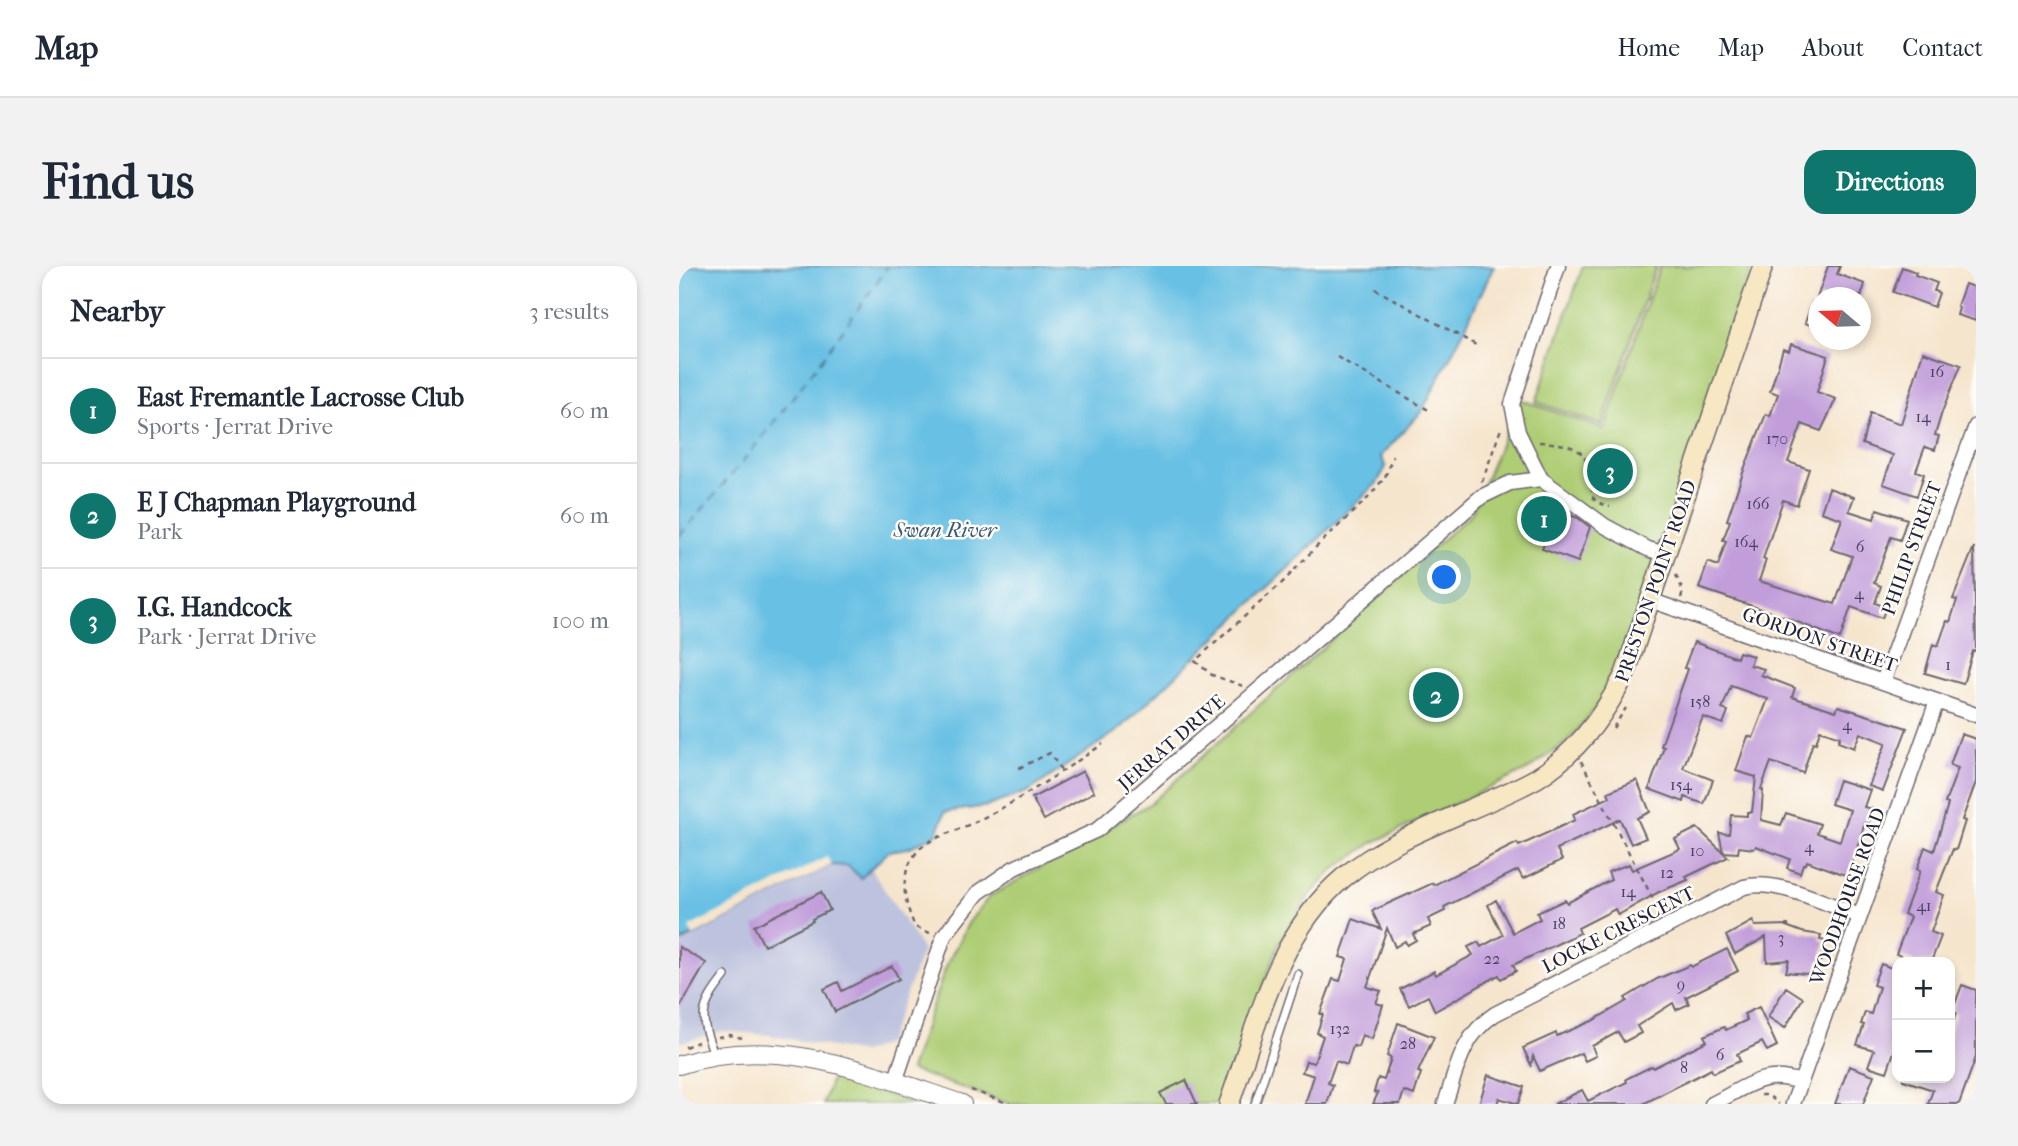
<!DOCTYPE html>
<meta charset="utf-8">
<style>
:root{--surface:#fff;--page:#f2f2f3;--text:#1f2937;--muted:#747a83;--line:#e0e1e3;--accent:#0f766e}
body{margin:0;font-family:"IM FELL French Canon",serif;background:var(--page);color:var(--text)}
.controls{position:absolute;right:21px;bottom:21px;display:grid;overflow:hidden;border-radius:14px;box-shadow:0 4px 10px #0003}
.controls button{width:63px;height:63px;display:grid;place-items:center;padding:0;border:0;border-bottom:2px solid var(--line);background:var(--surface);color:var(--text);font:35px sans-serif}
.compass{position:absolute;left:1129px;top:21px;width:63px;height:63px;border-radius:50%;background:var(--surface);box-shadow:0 4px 10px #0003;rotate:289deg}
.you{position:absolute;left:766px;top:312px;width:24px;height:24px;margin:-18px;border:5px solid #fff;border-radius:50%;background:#1a73e8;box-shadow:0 0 0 10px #1a73e833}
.badge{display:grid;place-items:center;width:46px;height:46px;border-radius:50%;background:var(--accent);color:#fff;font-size:23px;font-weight:700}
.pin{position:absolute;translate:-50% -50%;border:4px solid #fff;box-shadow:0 2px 7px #0006}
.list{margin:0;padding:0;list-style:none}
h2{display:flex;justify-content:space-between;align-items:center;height:91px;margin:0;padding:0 28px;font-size:30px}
h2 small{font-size:23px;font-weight:400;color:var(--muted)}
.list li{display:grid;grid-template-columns:46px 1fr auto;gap:21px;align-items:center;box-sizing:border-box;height:105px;padding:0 28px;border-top:2px solid var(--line)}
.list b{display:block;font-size:26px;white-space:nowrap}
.list p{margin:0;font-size:23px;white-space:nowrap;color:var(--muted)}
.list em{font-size:23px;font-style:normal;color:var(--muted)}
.map{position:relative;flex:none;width:1297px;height:838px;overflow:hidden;border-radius:21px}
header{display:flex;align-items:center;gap:42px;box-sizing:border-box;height:98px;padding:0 35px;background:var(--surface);border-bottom:2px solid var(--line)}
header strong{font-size:33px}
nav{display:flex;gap:38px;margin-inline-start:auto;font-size:24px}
.intro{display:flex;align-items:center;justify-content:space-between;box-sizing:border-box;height:168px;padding:0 42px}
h1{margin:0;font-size:49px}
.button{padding:18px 32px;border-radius:21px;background:var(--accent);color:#fff;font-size:24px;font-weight:700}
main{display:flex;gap:42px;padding:0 42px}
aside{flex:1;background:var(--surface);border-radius:21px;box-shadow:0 4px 10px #0003}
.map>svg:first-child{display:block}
</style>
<header>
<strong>Map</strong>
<nav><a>Home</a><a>Map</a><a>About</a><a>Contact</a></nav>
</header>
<div class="intro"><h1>Find us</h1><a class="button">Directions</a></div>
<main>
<aside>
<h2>Nearby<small>3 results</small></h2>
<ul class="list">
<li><span class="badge">1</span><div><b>East Fremantle Lacrosse Club</b><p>Sports · Jerrat Drive</p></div><em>60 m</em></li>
<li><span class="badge">2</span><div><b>E J Chapman Playground</b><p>Park</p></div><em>60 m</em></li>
<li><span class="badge">3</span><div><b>I.G. Handcock</b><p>Park · Jerrat Drive</p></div><em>100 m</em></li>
</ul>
</aside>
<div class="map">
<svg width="1297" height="838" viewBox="0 0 1297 838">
<rect width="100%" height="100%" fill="#fdfcf7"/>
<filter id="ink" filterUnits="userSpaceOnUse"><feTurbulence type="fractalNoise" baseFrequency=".0143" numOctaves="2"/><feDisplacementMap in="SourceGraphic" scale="14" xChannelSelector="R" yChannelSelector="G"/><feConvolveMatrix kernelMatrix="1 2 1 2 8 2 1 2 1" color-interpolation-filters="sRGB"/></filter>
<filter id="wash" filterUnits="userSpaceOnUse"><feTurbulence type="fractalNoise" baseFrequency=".00686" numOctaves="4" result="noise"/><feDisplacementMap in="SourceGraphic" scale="28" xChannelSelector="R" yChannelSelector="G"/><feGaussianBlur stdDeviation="1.57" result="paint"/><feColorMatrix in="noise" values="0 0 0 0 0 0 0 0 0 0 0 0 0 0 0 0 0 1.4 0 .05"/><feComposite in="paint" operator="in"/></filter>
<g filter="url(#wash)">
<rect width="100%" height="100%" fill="#f6e5cd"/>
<path fill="#bdc3de" d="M148,591L169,600L182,612L193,604L244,684L208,777L184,787L90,769L45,765L0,777V677Z"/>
<path fill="#aecd75" stroke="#687858" stroke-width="2" d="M904,0H977L923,159L857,136Z
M981,0H1073L947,383L933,415L915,444L889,475L850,503L693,577L654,604L630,630L601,675L541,838H331L231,804L268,698L290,656L310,631L472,537L793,247L840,133L925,163Z
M154,809L238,838H144Z"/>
<path fill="#67c0e4" stroke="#447190" stroke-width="2" d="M0,0H815L783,68L743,145L702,190L707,201L698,217L441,463L350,525L309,540L266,546L258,568L229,582L210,585L182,612L169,600L152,599L0,677Z"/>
<path fill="#f6e5cd" d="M148,591L153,599L14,670L10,661Z"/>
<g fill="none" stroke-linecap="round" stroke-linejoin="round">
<path stroke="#3a5976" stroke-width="2" stroke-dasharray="9 7" stroke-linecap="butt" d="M0,270C76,185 144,94 209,0"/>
</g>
<g id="blocks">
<path fill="#c19dda" d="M1149,0H1161L1158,8L1186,18L1182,31L1171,27L1170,32H1138Z
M1223,1L1237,6L1236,9L1258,17L1255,25L1260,27L1255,41L1214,26Z
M1286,18L1297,22V55L1278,49L1280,42L1278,40Z
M1131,43L1139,46V62L1126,57Z
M1112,78L1149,90L1138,126L1157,133L1142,165L1123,158L1109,196L1130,203L1118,239L1104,234L1084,293L1087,294L1080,315L1156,338L1173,290L1152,283L1163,253L1142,246L1150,222L1175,231L1170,245L1195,253L1198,243L1228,253L1221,274L1212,271L1195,317L1202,320L1196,337L1207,341L1203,352L1172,341L1161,373L1103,350L1020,322L1029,296L1039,300L1047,275L1044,274L1051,255L1048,254L1066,201L1087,148L1091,150L1099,128L1091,125L1098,103L1104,83L1110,85Z
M1244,86L1282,99L1263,146L1256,169L1260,170L1256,184L1246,181L1237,205L1245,208L1238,230L1204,218L1214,189L1183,178L1191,147L1222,158Z
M855,236L899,252L911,261L899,296L863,283L869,266L848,258Z
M1295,281L1297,386L1294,385L1284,418L1246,407L1254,378L1259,380L1268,355L1271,356L1278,334L1274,333Z
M1015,376L1058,392L1060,386L1074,390L1071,399L1085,403L1082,409L1116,422L1113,431L1157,445L1159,440L1228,462L1204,525L1190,520L1207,477L1181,467L1175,482L1159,476L1161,471L1141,464L1137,477L1134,476L1124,507L1092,496L1082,523L1084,524L1082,554L1102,559L1107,547L1141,558L1138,567L1161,575L1171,544L1152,538L1160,514L1191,524L1185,541L1194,543L1189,558L1186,557L1169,610L1128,595L1127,598H1124L1121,607L1108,602L1111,593L1077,580L1075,583L1060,581L1059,587L1044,586L1040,567L1050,568L1052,549L1068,550V546H1073L1077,511L1057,505L1069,470L1074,472L1089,433L1052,420L1043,443L1049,445L1044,458L1024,451L1004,502L1034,514L1025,538L1006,531L1005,536L970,523L985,481L982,480L1009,403L1005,402Z
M1282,468L1297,473V516L1283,554L1286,555L1277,584L1274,583L1257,626L1265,629L1252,666L1262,670L1252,696H1238L1217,688L1231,651L1225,648L1241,605L1238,603L1246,581L1255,585L1269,538L1266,537L1279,502L1271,499Z
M404,505L415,526L365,554L353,532Z
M958,514L971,546L958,552L967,572L952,578L941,553L878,583L883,594L844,613L839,604L765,641L766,645L749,653L752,660L734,668L737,674L728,679L726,675L716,681L708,662L688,721L702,725L697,737L704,739L693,773L683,769L679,781L674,780L668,799L657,795L649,817L654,819L648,838H626L635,810L623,806L627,795L635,797L644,770L638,767L644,748H641L654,713L661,715L668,693L661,691L674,653L702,663L693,645L754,617L755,619L838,577L840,580L896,554L894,548L931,531L929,526Z
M1018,562L1049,591L1007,611L1009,614L980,626L939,649L936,643L899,662L901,667L834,699L837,705L822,713L820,709L756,745L749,730L730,740L721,723L755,705L757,709L794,689L789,681L799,676L802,681L824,669L809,639L817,634L834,667L861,653L858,647L886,634L888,637L932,614L929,606L950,598L953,604L1001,583L996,573Z
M142,626L151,644L133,653L134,655L85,680L75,660Z
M1074,655L1076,660L1110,659L1107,660L1123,666L1142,669L1141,674L1146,675L1142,695H1139L1138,709L1107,706L1110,694L1088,696L1087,671L1056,688L1047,670Z
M0,681L27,697L0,743Z
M1048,683L1059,705L1007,731L1010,738L997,744L994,737L958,760L962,767L945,776L939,766L913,780L917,790L906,795L902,787L861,805L854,790L852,799L844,782L877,767L878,770L913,755L948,735L946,732L978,713L1011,699L1012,701Z
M1202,698L1218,704V737L1214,748L1218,750V777L1208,806L1189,800L1195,784L1178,779L1185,759L1182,758L1186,746L1192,748L1200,721L1194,719Z
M213,700L220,713L156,746L145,723L159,716L163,725Z
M1283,719L1297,724V791L1280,838H1249L1254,824L1224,814V812H1271V765L1277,747L1273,746Z
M1107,721L1124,732L1106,762L1089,751Z
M1080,741L1098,780L1088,785L1083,776L1058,788L1061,795L1034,807L1032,803L964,838H875L903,824L909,835L948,816L947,813L973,800L974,802L1028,775L1025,770L1045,761L1047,764L1068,754L1065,748Z
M719,757L755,771L739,806L742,807L735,829L725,825L721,838H694L699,827L695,826L699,812L705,814L712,792L708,790Z
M1170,800L1195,809L1184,838H1156Z
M809,809L845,821L839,838L820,832L818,838H800Z
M507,814L518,838H487L481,827Z"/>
</g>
</g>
<g filter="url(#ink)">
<use href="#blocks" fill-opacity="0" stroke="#6c666e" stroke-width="2"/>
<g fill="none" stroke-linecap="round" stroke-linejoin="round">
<g stroke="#6c666e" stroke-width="10">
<path id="service" d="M36,790C20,751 20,743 46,710
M576,838L619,708"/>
</g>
<g stroke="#6c666e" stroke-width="17">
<path id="minor" d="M879,0L833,138L839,166L862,213L926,260L969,283L986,288
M971,334L1297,449
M1204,416L1297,160
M216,816L265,670L299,627L335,602L418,564L802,231L831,217L862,213
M766,838C778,802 783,770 816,748L1065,621C1098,612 1149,639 1181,650
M1033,838C1066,822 1084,803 1121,816
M1114,838L1258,435"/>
</g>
<g stroke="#6c666e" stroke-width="20">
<path id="tertiary" d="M0,799C99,767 190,807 283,838"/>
</g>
<g stroke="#6c666e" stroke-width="22">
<path id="secondary" d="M550,838C578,760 598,668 664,612C705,577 761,557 810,535C826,528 842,521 858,512C898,487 925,450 946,408L1084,0"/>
</g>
<path stroke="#6c666e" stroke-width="2.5" stroke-dasharray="5 5" stroke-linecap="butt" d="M696,23L797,79
M658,91L753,146
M860,176C909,179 908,187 914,232L918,236L931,241
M803,216L823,160
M997,309L1004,325L1002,332
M564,420L533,409L516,395L605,315L635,283L689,232L706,211L714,190
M934,462L947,442
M902,495L983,650
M340,502L371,487L382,504
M251,667L236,661C226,637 219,614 235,590C245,574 264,570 280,563C332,541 377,509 424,478
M39,771L51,769L63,772
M6,781L19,776
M292,824L331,838
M1082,829H1089L1100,838"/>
<use href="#service" stroke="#fff" stroke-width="7"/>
<use href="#minor" stroke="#fff" stroke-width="14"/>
<use href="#tertiary" stroke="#fff" stroke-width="18"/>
<use href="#secondary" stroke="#f7e8c3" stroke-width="19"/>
</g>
</g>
<g text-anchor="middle" stroke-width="5" stroke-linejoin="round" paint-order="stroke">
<g font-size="16" fill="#4a4163">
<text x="1258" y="111">16</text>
<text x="1244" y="156">14</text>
<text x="1098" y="178">170</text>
<text x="1079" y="243">166</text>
<text x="1067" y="281">164</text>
<text x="1181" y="286">6</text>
<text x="1180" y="333">4</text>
<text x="1269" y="404">1</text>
<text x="1021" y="441">158</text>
<text x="1168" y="464">4</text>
<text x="1002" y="524">154</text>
<text x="1130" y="586">4</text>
<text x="1018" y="590">10</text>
<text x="988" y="612">12</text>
<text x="949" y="631">14</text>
<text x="1245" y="645">41</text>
<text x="880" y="663">18</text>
<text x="1102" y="677">3</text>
<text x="813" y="698">22</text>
<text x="1002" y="724">9</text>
<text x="661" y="768">132</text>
<text x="729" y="783">28</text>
<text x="1041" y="794">6</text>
<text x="1005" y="807">8</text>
</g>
<g font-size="19" fill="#22223b" stroke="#fdfcf7">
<text transform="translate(1232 282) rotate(-70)" y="7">PHILIP STREET</text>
<text transform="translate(976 315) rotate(-71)" y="7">PRESTON POINT ROAD</text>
<text transform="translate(1141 373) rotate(19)" y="7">GORDON STREET</text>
<text transform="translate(492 476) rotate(-41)" y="7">JERRAT DRIVE</text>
<text transform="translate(1168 630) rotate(-70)" y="7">WOODHOUSE ROAD</text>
<text transform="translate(939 663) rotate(-27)" y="7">LOCKE CRESCENT</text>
</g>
<g font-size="21" font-style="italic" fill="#3a5976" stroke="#fdfcf7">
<text x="266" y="271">Swan River</text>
</g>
</g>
</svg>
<div class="controls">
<button>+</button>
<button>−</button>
</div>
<svg class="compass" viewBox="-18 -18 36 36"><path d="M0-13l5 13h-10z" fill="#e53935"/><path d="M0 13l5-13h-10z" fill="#747a83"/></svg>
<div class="you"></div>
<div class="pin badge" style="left:865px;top:253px">1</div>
<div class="pin badge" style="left:757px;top:429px">2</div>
<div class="pin badge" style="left:931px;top:205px">3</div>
</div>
</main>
